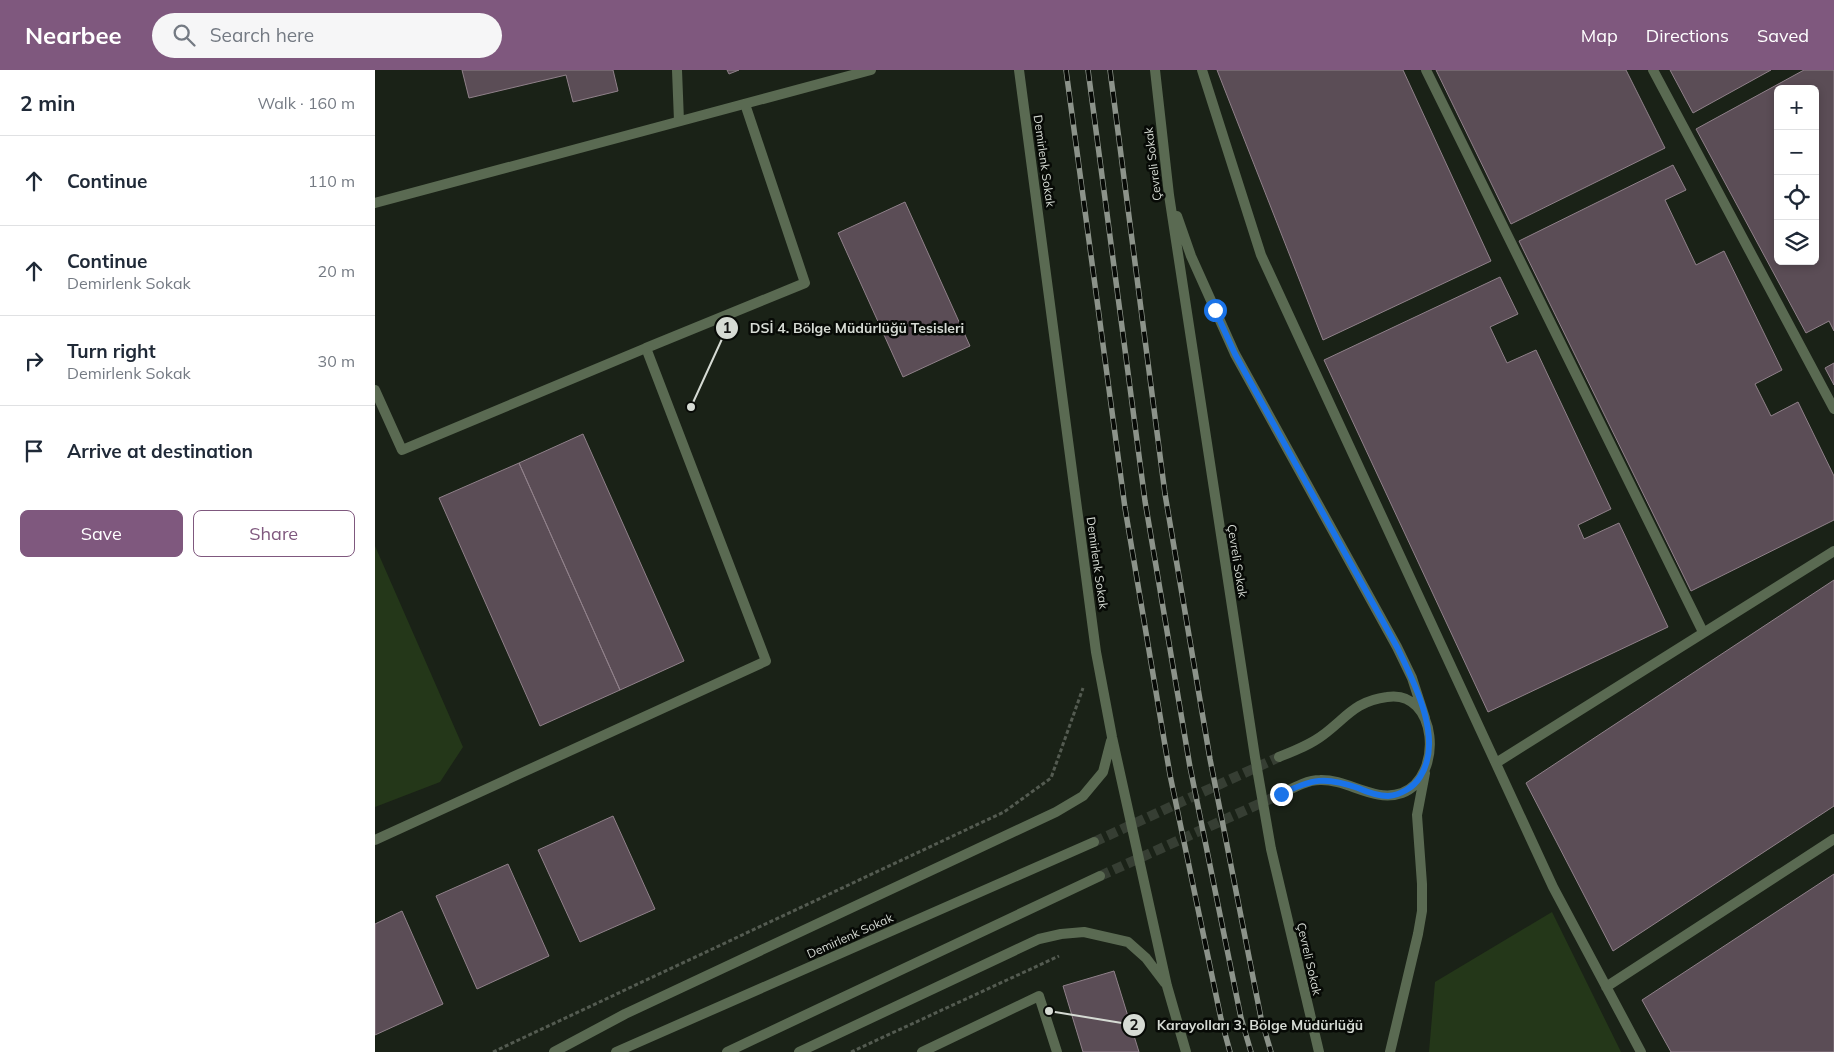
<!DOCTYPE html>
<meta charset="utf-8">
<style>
:root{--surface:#fff;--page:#f6f6f7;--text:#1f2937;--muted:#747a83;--line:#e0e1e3;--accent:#7f587e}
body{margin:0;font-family:Mulish,sans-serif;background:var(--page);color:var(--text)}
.controls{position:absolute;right:15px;top:15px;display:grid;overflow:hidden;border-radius:8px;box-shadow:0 2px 8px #0003}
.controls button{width:45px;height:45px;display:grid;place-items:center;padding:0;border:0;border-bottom:1px solid var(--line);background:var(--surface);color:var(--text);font:25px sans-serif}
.stop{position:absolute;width:15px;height:15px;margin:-11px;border:4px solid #1a73e8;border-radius:50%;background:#fff}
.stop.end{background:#1a73e8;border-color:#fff;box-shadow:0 1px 5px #0008}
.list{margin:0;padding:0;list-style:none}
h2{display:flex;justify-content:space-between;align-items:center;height:65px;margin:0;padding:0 20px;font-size:21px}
h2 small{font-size:16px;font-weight:400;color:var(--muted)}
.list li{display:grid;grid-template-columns:32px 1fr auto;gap:15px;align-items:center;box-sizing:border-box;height:90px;padding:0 20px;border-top:1px solid var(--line)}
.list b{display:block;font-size:19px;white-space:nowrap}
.list p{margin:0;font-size:16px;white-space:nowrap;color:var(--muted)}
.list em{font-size:16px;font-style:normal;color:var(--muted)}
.actions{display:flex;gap:10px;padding:15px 20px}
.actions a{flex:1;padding:11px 0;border:1px solid var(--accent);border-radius:8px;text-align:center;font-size:18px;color:var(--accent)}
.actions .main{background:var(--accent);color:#fff}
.icon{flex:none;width:28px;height:28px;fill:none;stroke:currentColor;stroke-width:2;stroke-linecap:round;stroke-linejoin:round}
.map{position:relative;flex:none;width:1459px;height:982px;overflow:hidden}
header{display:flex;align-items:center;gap:30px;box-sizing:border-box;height:70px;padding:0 25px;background:var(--accent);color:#fff}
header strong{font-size:24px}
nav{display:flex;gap:28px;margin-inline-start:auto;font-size:18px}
.search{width:350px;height:45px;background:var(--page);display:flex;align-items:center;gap:12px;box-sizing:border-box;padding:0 18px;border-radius:28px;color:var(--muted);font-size:19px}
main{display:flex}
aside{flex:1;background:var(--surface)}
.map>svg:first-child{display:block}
</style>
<header>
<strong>Nearbee</strong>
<div class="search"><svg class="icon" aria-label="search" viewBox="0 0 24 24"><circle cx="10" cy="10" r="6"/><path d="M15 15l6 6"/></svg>Search here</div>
<nav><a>Map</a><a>Directions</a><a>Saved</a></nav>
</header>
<main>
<aside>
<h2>2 min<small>Walk · 160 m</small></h2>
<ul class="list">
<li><svg class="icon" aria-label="ahead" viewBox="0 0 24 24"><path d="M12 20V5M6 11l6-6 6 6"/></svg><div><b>Continue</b></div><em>110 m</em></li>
<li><svg class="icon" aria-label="ahead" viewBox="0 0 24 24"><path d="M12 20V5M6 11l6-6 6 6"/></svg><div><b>Continue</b><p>Demirlenk Sokak</p></div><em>20 m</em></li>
<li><svg class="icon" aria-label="right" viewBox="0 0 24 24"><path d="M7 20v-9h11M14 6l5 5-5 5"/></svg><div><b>Turn right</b><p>Demirlenk Sokak</p></div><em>30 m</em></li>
<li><svg class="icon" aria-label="arrive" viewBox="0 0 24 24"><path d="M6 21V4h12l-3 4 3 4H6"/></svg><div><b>Arrive at destination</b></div></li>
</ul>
<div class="actions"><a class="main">Save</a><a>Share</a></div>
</aside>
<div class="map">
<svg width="1459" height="982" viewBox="0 0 1459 982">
<rect width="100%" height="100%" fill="#1a2217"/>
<path fill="#243719" d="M0,476L88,677L65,712L0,737Z
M1177,842L1246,982H1054L1060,912Z"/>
<path fill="#5b4d56" stroke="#90818a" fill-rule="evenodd" d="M87,0H238L243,21L198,32L191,5L94,28Z
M352,0H364L354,4Z
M842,0H1028L1116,191L948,270Z
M1061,0H1251L1290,78L1136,154Z
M1295,0H1396L1318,43Z
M1429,0H1459V261L1454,251L1431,263L1321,59ZM1403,19H1440V191H1403Z
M1298,95L1311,120L1290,130L1321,195L1349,181L1407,300L1380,314L1396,346L1423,332L1459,406V450L1316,521L1144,171Z
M530,132L595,276L528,307L463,163Z
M1125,207L1143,244L1115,257L1132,293L1161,280L1236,439L1203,455L1209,469L1244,453L1293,557L1113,642L949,290Z
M1459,293V315L1450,298Z
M208,364L309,591L245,620L144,393Z
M144,393L245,620L165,656L64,428Z
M1459,510V736L1238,881L1151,713Z
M238,746L280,839L205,872L163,780Z
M133,794L174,886L102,919L61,826Z
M1459,804V982H1296L1267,930Z
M27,841L68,934L0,965V854Z
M739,901L764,982H708L688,916Z"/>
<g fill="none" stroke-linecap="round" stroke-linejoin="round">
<path stroke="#363e33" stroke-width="10" stroke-dasharray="10 5" stroke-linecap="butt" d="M719,772L904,687
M725,806L906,724"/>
<path stroke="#545b51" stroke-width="3" stroke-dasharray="4 2.5" stroke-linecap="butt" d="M118,982L629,742L676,708L708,618
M476,982L684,886"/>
<path stroke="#5a6a52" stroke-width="10" d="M302,0L304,51
M0,133L496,0
M0,320L27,380L271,278
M0,770L391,591L271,278L430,213L370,34
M547,982L664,926L682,982"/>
<path stroke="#5a6a52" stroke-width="10" d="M827,0L886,185L1178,817L1266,982
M1051,0L1328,562
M1278,0L1459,339
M1121,693L1459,481
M1231,917L1459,769"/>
<path stroke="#5a6a52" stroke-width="10" d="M644,0L721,582L737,667L792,916L811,982
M780,0L794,125L880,687L896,779L944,982
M802,146L816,186L860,284L1022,577L1037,608L1050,648
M904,687C919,681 935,675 948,665C971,648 980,631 1012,627C1063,619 1069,707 1027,723C999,733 973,709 945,710C932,710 918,718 906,724
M179,982L250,944L681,742L708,726L728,702L736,671
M241,982L719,772
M352,982L725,806
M424,982L664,869L686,864L709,862L753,872L771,888L790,913
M1015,982L1043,864L1047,841V814L1042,745L1050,703"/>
<g stroke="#8c938a" stroke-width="5.5">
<path id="rail" d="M691,0L750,438L795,705L846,949L855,982
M713,0L770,431L815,697L866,948L876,982
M735,0L790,424L835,689L886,948L896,982"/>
</g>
<use href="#rail" stroke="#070a06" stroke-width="4" stroke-dasharray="11" stroke-linecap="butt"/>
</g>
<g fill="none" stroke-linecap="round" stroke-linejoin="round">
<path stroke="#1a73e8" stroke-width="6" d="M840,240L860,284L888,335L1022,577C1040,614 1069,670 1045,707C1038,718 1025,725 1013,726C1002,726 992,722 983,718C950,706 937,709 906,724"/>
</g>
<g text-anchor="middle" stroke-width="5" stroke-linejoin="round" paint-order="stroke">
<g font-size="12" fill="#d6dbd4" stroke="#070a06">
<text transform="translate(669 91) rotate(82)" y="4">Demirlenk Sokak</text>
<text transform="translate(778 94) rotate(-97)" y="4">Çevreli Sokak</text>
<text transform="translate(862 491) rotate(81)" y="4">Çevreli Sokak</text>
<text transform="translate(722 493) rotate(82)" y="4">Demirlenk Sokak</text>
<text transform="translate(475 866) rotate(-24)" y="4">Demirlenk Sokak</text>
<text transform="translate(934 889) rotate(77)" y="4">Çevreli Sokak</text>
</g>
</g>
<path fill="none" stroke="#d6dbd4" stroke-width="2" d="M316 337L352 258M674 941L759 955"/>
<g fill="#d6dbd4" stroke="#070a06" stroke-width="2">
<circle cx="316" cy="337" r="5"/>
<circle cx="674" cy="941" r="5"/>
<circle cx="352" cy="258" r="12"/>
<circle cx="759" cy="955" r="12"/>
</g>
<g font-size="15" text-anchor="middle" font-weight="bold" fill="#111">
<text x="352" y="263">1</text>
<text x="759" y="960">2</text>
</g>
<g font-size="14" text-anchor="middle" font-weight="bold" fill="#d6dbd4" stroke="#070a06" stroke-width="5" stroke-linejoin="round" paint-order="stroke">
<text x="482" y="263">DSİ 4. Bölge Müdürlüğü Tesisleri</text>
<text x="885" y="960">Karayolları 3. Bölge Müdürlüğü</text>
</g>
</svg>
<div class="controls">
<button>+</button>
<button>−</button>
<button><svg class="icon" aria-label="locate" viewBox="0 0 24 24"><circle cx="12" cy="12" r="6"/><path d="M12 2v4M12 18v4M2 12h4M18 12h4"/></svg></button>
<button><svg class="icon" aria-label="layers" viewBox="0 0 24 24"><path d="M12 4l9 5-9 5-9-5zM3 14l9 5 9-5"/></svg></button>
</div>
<div class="stop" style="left:840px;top:240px"></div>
<div class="stop end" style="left:906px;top:724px"></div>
</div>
</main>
